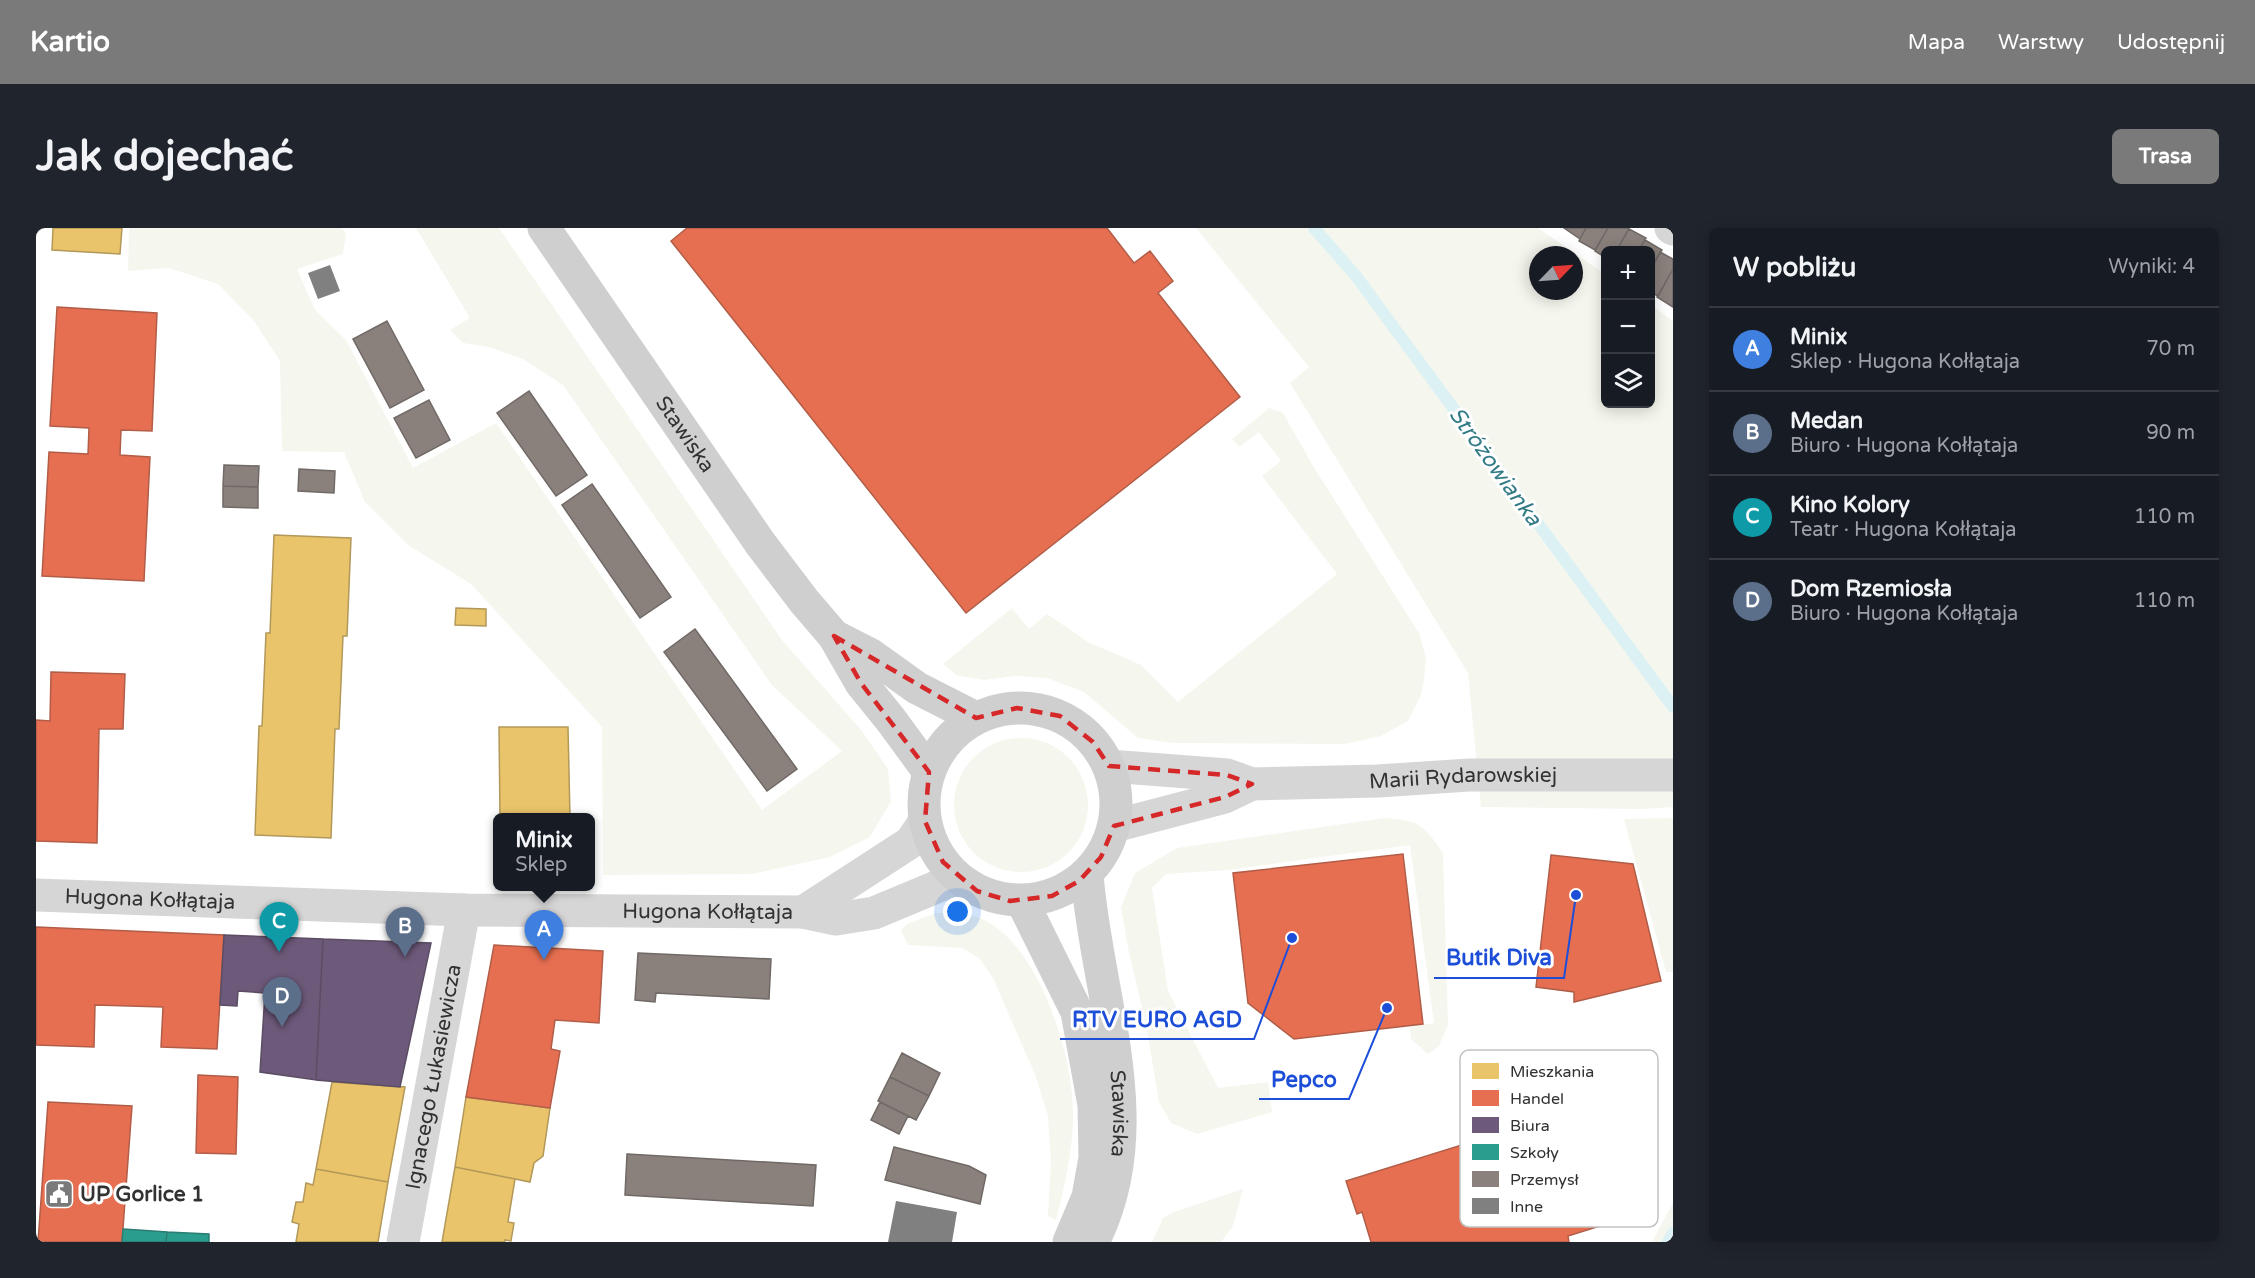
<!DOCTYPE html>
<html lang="pl">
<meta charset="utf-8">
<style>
:root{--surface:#171b24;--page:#20242c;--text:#f1f3f6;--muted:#9ea1a6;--line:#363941;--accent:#7a7a7a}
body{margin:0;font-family:"Varela Round",sans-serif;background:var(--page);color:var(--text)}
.controls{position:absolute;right:18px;top:18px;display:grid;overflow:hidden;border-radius:9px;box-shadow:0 3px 15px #0003}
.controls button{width:54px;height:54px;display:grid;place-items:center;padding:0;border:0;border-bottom:2px solid var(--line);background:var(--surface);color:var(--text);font:30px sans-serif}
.compass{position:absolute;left:1493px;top:18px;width:54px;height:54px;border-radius:50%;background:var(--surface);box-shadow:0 3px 15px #0003;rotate:65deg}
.you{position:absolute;left:922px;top:684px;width:21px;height:21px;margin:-15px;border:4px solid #fff;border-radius:50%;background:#1a73e8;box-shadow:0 0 0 9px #1a73e833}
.badge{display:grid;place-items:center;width:39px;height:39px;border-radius:50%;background:var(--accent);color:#fff;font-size:20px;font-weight:700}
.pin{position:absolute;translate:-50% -50px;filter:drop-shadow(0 2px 3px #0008)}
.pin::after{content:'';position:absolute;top:32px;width:21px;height:18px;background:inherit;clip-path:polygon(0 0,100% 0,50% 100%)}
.popup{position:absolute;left:457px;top:585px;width:102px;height:78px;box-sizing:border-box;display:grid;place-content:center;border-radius:9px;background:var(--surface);filter:drop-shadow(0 2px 4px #0005);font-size:20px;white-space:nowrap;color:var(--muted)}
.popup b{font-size:22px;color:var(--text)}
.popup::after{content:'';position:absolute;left:50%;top:100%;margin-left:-12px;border:12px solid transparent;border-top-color:var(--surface)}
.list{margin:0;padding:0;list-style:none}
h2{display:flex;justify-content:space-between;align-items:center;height:78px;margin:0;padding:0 24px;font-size:26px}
h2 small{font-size:20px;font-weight:400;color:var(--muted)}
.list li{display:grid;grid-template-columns:39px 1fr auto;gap:18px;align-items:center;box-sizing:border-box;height:84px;padding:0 24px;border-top:2px solid var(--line)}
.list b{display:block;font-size:22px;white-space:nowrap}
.list p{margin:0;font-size:20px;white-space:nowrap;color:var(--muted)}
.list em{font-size:20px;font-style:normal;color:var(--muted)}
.icon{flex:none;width:33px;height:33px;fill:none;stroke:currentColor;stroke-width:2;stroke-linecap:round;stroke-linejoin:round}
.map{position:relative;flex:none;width:1637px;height:1014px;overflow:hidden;border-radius:9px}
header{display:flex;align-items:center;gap:36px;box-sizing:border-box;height:84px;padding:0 30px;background:var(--accent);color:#fff}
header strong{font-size:28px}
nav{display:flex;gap:33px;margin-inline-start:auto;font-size:21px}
.intro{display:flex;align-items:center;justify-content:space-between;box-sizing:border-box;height:144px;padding:0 36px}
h1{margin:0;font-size:42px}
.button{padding:15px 27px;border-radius:9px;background:var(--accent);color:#fff;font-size:21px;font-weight:700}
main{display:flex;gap:36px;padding:0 36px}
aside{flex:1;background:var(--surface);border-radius:9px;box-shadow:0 3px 15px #0003}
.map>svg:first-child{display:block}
</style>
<header>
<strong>Kartio</strong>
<nav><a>Mapa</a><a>Warstwy</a><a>Udostępnij</a></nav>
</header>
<div class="intro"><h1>Jak dojechać</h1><a class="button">Trasa</a></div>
<main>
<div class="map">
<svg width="1637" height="1014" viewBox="0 0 1637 1014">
<rect width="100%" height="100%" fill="#fff"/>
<path fill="#f5f6ed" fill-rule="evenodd" d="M93,0H306L310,6L307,26L261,41L279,82L310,112L377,240L460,195L726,582L806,523L736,457L527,157L487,131L453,119L427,115L414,102L434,90L380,0H463L746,412L826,503L852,541L855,573L834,609L794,629L716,646L567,647L566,499L435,356L372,317L329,274L308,224L246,223L244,133L218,93L182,56L133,40L92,43Z
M1160,0H1502L1569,46L1570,176H1614L1615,77L1637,93V579L1605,581L1445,579L1432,445L1254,155L1273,139ZM1502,27H1538V63H1502Z
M1233,180L1247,185L1277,238L1383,405L1390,430L1388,452L1385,467L1372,493L1345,508L1309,516L1137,515L1102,510L1048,464L1011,450L978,448L948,452L920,447L907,436L976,380L993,401L1011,386L1052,414L1105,437L1142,474L1301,346L1226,248L1245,233L1223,204L1203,219L1196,211Z
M918 577a67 67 0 1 1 134 0a67 67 0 1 1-134 0Z
M1349,590C1384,593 1387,596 1407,625L1412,797L1403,818L1392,826L1375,811L1374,799L1398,795L1374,617L1192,642L1130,646L1116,660L1132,763L1182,860L1232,854L1236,884L1161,906L1135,895L1123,874L1110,796L1093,725L1085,680L1099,645L1141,620Z
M1637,590V744H1630L1588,591Z
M900,685C919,685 940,685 957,697C1008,732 1039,833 1037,893C1036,927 1028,960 1020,992L1012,988L1015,934L1012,888L1000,849L957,750L943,730L926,720L872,717L865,702L871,696Z
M1207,961L1197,998L1185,1014H1116L1127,990L1138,984Z
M1637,975V1014H1616L1618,1010Z"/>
<path fill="#e9c46a" stroke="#b29859" stroke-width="1.5" d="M17,0H86L84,26L16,22Z
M238,307L315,310L311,408H307L303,501H299L295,610L219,607L223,498H226L230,405H234Z
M420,380L450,381V398L419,397Z
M463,499H532L534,590H464Z
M296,854L369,859L352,954L280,941Z
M430,869L514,880L507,928L498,935L494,954L419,939Z
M419,939L479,951L472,994L478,995L475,1013L469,1012V1014H406Z
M280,941L352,954L342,1014H260L263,996L256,994L260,974H267L270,955L277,957Z"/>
<path fill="#e76f51" stroke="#b15d48" stroke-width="1.5" d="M651,0H1071L1098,35L1114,23L1137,53L1122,65L1204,169L930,385L635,13Z
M21,79L121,85L116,203L85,202L84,227L114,229L108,353L6,348L13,224L52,226L53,200L14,198Z
M15,444L89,446L87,501H63L61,615L0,613V492L14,493Z
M1367,626L1387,796L1258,811L1212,775L1197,645Z
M1515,627L1597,636L1625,753L1538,774V764L1500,759Z
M0,699L188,707L181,821L125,819L127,779L59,777L58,819L0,817Z
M458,717L567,723L563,795L519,792L515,821L524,823L514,880L430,869Z
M162,847L202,849L200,926L160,925Z
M1581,852L1610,943L1602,945L1577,994L1532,1008L1533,1014H1335L1326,984L1321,986L1310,953L1493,896L1488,881Z
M12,874L96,878L86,1014H2Z"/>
<path fill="#6d597a" stroke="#5b4d64" stroke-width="1.5" d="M188,707L287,711L280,852L224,844L229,765L202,763L201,778L184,777Z
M287,711L395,715L364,859L280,852Z"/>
<path fill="#2a9d8f" stroke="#2c7d73" stroke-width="1.5" d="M87,1001L131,1004L130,1014H86Z
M131,1004L173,1006V1014H130Z"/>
<path fill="#8a817c" stroke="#706966" stroke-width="1.5" d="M1528,0H1550L1544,11Z
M1550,0H1572L1559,22L1543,13Z
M1572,0H1593L1581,22H1570V30L1559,23Z
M1593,1L1610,10L1603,22H1581Z
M1609,12L1626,22L1614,42V22H1603Z
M1624,24L1637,31V41L1622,68L1614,64V42Z
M1637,41V79L1621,69Z
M351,93L388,162L354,180L317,111Z
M493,163L551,247L520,268L461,185Z
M393,172L414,212L380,230L358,190Z
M188,237L223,238L222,259L187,258Z
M263,241L299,243L298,265L262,263Z
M556,256L635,369L604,390L526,277Z
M187,258L222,259V280L187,279Z
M659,401L761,541L731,563L628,424Z
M602,725L735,731L733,771L620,765L619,774L599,772Z
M866,825L904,845L893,868L854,849Z
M854,849L893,868L880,892L842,873Z
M844,874L872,888L863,906L835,892Z
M858,919L933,938L950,947L944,976L849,952Z
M591,926L780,937L777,978L589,967Z"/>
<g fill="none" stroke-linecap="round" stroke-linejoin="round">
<path stroke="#dbf1f4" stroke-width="12" d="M1278,0L1320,48L1637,479
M1632,1014L1637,1005"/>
</g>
<path fill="#808080" d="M294,37L304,63L282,71L272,45Z
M860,973L921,984L916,1014H852Z"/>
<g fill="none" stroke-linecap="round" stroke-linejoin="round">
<g stroke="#d6d6d6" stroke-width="33">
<path d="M1635,0L1637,1"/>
<path id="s1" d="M367,1014L428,682"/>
</g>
<g stroke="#d6d6d6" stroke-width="33">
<path id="s2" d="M1073,538L1191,547L1216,556L1342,553L1433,547H1637"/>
<path d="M1078,598L1189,569L1216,556"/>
<path id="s3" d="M0,667L428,682L767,684L800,691L838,685L922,650"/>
<path d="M767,684L875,614L889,593"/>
</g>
<g stroke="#cfcfcf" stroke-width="33">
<path id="s4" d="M508,0L724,315L768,373L798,408L825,455L855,492L893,544"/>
<path d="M798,408L835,427L881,460L940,490"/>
<circle cx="984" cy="576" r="96"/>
<path id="s5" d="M1051,646C1060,768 1117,897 1057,1014"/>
<path d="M986,673L1041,784L1058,877L1059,930L1052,969L1033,1014"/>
</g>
</g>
<path fill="none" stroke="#d62828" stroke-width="4.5" stroke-dasharray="12 8" stroke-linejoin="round" d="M798,408L940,490L981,480L1024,488L1057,514L1073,538L1191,547L1216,556L1189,569L1078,598L1065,629L1043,653L1016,668L974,673L941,663L907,634L889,593L893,544L825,455Z"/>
<defs>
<g id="civic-square" transform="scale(1.5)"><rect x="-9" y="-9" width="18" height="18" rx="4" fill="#7a7a7a" stroke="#fff"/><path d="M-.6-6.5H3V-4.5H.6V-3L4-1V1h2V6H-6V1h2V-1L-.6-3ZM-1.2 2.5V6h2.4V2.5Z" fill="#fff"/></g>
</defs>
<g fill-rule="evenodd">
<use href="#civic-square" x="23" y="966"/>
</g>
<g text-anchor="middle" stroke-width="6" stroke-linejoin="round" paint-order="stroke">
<g font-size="21" fill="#323232" stroke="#fff">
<text dy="7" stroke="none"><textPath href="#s4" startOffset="250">Stawiska</textPath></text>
<text dy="7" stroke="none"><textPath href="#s2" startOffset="356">Marii Rydarowskiej</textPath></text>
<text dy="7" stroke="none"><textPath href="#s3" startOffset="114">Hugona Kołłątaja</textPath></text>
<text dy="7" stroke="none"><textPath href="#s3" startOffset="672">Hugona Kołłątaja</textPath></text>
<text dy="7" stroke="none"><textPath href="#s1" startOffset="168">Ignacego Łukasiewicza</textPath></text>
<text dy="7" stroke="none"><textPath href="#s5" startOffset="242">Stawiska</textPath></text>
</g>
<g font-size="21" font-weight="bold" fill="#323232" stroke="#fff" text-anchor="start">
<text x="44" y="973">UP Gorlice 1</text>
</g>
<g font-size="22" font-style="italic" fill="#327b86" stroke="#fff">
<text transform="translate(1460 238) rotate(54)" y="8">Stróżowianka</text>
</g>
</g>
<rect x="1424" y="822" width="198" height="177" rx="9" fill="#fff" stroke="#c2c2c2" stroke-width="1.5"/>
<rect x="1436" y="835" width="27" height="16" fill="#e9c46a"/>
<rect x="1436" y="862" width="27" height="16" fill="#e76f51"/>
<rect x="1436" y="889" width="27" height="16" fill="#6d597a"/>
<rect x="1436" y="916" width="27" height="16" fill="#2a9d8f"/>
<rect x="1436" y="943" width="27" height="16" fill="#8a817c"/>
<rect x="1436" y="970" width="27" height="16" fill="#808080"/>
<g font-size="16" fill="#323232">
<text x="1474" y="849">Mieszkania</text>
<text x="1474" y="876">Handel</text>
<text x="1474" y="903">Biura</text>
<text x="1474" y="930">Szkoły</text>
<text x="1474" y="957">Przemysł</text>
<text x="1474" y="984">Inne</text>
</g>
<path fill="none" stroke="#1d4ed8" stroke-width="2" d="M1540 667L1528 750H1398M1256 710L1218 811H1024M1351 780L1313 871H1223"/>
<g fill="#1d4ed8" stroke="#fff" stroke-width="2">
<circle cx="1540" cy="667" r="6"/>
<circle cx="1256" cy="710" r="6"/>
<circle cx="1351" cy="780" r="6"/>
</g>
<g font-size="22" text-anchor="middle" font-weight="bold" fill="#1d4ed8" stroke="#fff" stroke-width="6" stroke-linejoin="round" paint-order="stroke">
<text x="1463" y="737">Butik Diva</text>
<text x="1121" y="799">RTV EURO AGD</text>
<text x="1268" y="859">Pepco</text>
</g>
</svg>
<div class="controls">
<button>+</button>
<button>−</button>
<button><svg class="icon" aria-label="layers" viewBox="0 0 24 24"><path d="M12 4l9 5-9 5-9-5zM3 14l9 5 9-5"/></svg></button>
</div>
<svg class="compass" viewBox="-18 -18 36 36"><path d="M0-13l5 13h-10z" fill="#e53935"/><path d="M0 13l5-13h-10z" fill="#9ea1a6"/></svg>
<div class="you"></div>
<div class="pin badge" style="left:508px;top:732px;background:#3f7fe0">A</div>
<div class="popup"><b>Minix</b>Sklep</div>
<div class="pin badge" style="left:369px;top:729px;background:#5c6f8a">B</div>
<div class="pin badge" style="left:243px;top:724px;background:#0f9aa8">C</div>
<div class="pin badge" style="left:246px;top:799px;background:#5c6f8a">D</div>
</div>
<aside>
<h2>W pobliżu<small>Wyniki: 4</small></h2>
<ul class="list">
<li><span class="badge" style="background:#3f7fe0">A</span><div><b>Minix</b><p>Sklep · Hugona Kołłątaja</p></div><em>70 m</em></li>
<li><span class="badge" style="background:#5c6f8a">B</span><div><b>Medan</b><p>Biuro · Hugona Kołłątaja</p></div><em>90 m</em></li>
<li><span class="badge" style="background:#0f9aa8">C</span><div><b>Kino Kolory</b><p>Teatr · Hugona Kołłątaja</p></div><em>110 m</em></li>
<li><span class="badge" style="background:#5c6f8a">D</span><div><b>Dom Rzemiosła</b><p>Biuro · Hugona Kołłątaja</p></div><em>110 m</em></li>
</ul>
</aside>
</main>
